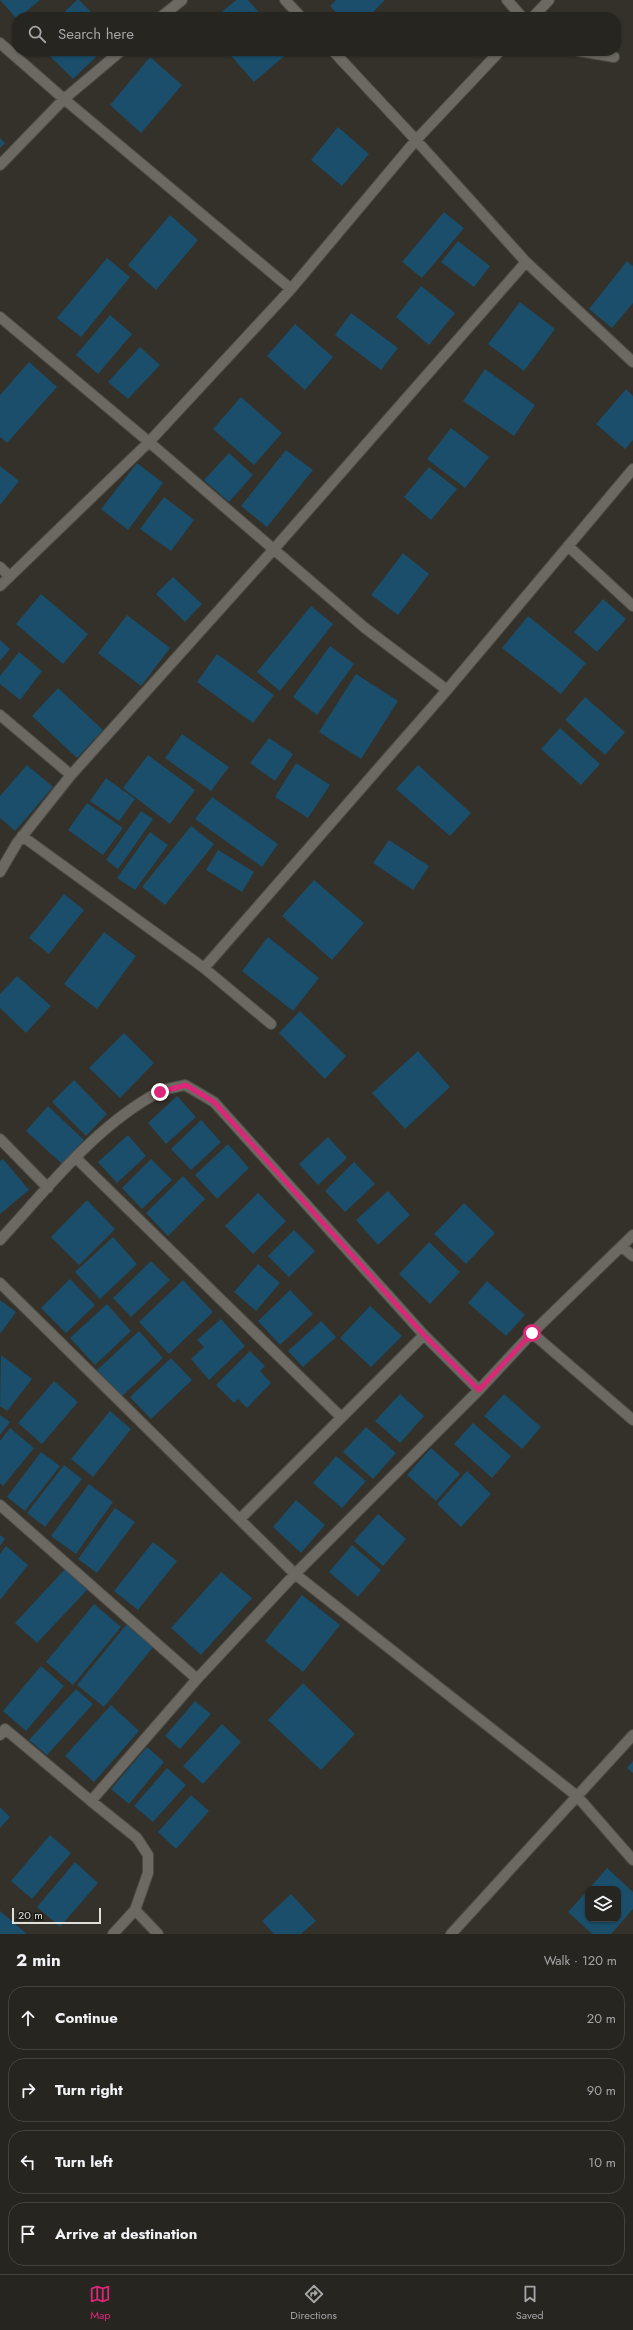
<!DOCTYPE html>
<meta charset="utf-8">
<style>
:root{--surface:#262520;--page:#2e2d29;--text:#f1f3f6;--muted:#a4a5a5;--line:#42423e;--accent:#db2777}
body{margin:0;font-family:Jost,sans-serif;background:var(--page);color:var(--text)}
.controls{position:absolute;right:12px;bottom:12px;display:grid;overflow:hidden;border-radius:8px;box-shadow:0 1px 3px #0004}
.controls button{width:36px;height:36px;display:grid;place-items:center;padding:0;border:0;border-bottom:1px solid var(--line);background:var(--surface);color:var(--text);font:20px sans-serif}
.scale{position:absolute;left:12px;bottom:10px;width:89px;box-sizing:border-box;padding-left:4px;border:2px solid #e0dfda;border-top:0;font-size:11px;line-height:14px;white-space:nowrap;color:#e0dfda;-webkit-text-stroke:3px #1a1916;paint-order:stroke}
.stop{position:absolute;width:12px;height:12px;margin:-9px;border:3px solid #db2777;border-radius:50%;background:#fff}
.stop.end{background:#db2777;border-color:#fff;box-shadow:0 1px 4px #0008}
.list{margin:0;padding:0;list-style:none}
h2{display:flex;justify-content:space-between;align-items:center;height:52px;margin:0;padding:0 16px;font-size:17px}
h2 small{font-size:13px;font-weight:400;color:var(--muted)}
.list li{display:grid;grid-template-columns:26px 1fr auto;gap:12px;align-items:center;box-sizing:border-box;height:64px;margin:0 8px 8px;padding:0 8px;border:1px solid var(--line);border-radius:16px}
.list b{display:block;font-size:15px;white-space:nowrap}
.list em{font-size:13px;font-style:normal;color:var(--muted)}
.icon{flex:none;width:22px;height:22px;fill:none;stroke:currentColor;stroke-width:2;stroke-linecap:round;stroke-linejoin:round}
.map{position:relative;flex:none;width:633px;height:1934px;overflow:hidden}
.search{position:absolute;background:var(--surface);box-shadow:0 1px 3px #0004;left:12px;right:12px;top:12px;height:44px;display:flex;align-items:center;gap:10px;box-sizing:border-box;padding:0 14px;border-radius:16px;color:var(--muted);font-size:15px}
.sheet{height:340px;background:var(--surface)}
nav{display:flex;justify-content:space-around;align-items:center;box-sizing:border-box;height:56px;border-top:1px solid var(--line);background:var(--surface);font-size:11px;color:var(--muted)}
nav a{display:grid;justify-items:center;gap:2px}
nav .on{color:var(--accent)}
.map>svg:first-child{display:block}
</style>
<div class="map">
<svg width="633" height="1934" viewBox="0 0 633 1934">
<rect width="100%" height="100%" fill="#33312a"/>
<path fill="#1a4e6a" d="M0,0H40L17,19Z
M77,0H79L96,17H59Z
M236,0H248L263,17H216Z
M336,0H385L368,17H340L330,6Z
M45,51H102L73,79Z
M227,51H290L254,82Z
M150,57L182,85L141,133L110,105Z
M338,127L369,154L342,186L311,160Z
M0,138L5,143L0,148Z
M444,212L464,228L422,278L402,262Z
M170,215L198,240L156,290L128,265Z
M458,241L490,266L474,287L441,262Z
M107,258L130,277L81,337L57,318Z
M627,261L633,266V303L612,328L589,309Z
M421,286L455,313L429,345L396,317Z
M520,302L555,329L524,371L488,344Z
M351,313L398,348L381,370L335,335Z
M110,315L132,334L98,374L76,355Z
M295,324L333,357L305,390L267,356Z
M140,347L160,365L128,399L108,382Z
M29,362L57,387L7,443L0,437V395Z
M485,369L535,405L514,436L463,401Z
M626,389L633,396V440L625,449L596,424Z
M241,397L282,433L254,465L213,429Z
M451,428L489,457L465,488L427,459Z
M286,450L313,470L267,527L241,506Z
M229,453L253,475L229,502L204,480Z
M137,463L163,483L128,530L101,509Z
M0,466L19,481L0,505Z
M429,467L457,489L431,520L404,497Z
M164,497L194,520L171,551L140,529Z
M403,553L429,574L398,615L371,595Z
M173,577L202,604L185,622L156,594Z
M41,594L88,634L63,664L16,624Z
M603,599L626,619L597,652L574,632Z
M311,606L333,624L280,691L257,672Z
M127,615L170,648L141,686L98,653Z
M528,616L586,663L561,694L502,648Z
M0,640L10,649L0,661Z
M330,646L354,664L317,715L293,697Z
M19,652L42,671L20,700L0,684V676Z
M217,654L274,695L253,723L197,682Z
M356,674L398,701L361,759L319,732Z
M58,688L103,730L77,758L32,716Z
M585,697L625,732L605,755L565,720Z
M560,728L600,764L581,785L541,749Z
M182,734L229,767L211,791L165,758Z
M269,738L293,754L275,781L250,763Z
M148,755L195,790L170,824L123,788Z
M296,763L330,785L308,818L275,797Z
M27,765L53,787L15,831L0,818V796Z
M418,765L471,813L450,836L396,789Z
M106,778L135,799L119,821L90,801Z
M212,797L278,844L262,867L195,819Z
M87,803L123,828L103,855L68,830Z
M141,811L153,819L118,869L106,860Z
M191,826L214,844L165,905L142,887Z
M150,832L168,845L135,890L117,878Z
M389,840L429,866L413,890L373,863Z
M218,850L254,872L242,892L206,870Z
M314,880L364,923L332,960L282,916Z
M64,894L84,910L49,954L29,938Z
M104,932L136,956L97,1009L64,984Z
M268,937L319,978L293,1011L242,971Z
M17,976L51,1006L26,1033L0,1008V994Z
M300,1011L346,1056L325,1079L279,1033Z
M124,1033L154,1063L120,1098L89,1068Z
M418,1051L450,1087L405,1129L372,1093Z
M74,1080L107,1114L86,1136L52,1102Z
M177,1096L196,1117L166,1144L148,1123Z
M48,1106L84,1140L62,1164L26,1131Z
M201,1120L221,1142L191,1170L171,1149Z
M128,1135L146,1156L117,1183L98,1162Z
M328,1137L347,1158L318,1185L299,1164Z
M228,1144L249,1168L217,1199L195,1175Z
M3,1159L29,1190L0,1214V1161Z
M151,1159L172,1180L142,1209L122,1188Z
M354,1162L375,1184L345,1212L325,1191Z
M183,1176L205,1199L168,1236L146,1213Z
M388,1191L410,1215L378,1245L356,1220Z
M258,1193L286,1221L253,1254L225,1226Z
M87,1200L115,1229L79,1265L51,1237Z
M464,1203L495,1233L466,1264L434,1234Z
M294,1230L315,1251L289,1277L268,1256Z
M113,1237L137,1264L100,1299L75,1272Z
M429,1242L460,1272L430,1304L399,1274Z
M151,1261L170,1280L131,1317L113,1298Z
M258,1264L280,1283L256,1311L234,1292Z
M70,1279L95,1305L66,1333L41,1308Z
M183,1280L213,1312L169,1354L139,1322Z
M487,1281L525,1315L506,1336L468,1303Z
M290,1290L313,1314L280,1345L258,1321Z
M0,1300L16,1312L0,1334Z
M107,1304L131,1331L95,1365L70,1338Z
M370,1306L402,1336L371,1367L340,1338Z
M221,1319L245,1346L209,1380L191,1359L204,1347L197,1340Z
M321,1321L336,1337L303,1367L288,1351Z
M139,1331L163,1358L120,1398L96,1371Z
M250,1351L265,1366L260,1371L271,1383L247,1408L238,1399L234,1403L216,1385Z
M1,1355L32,1379L7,1411L0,1406Z
M171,1358L192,1380L151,1419L130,1397Z
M54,1381L78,1402L42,1444L18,1423Z
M400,1394L424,1416L400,1443L375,1421Z
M504,1394L541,1427L522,1449L484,1416Z
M110,1411L131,1429L93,1477L71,1459Z
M0,1415L10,1422L0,1435Z
M473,1423L511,1456L492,1478L454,1444Z
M366,1427L396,1453L373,1479L343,1452Z
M10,1428L34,1448L3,1486L0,1483V1441Z
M431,1448L460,1474L436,1501L407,1475Z
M41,1452L60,1466L25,1511L7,1497Z
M336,1456L366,1481L342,1508L313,1483Z
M64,1465L82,1479L45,1527L27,1513Z
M467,1471L491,1494L461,1527L437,1504Z
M89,1484L113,1502L76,1554L51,1536Z
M296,1500L325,1525L301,1553L273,1527Z
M115,1508L135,1522L97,1573L78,1559Z
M378,1514L406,1539L383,1566L354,1541Z
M0,1535L5,1539L0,1546Z
M153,1542L177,1561L138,1610L114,1591Z
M352,1545L381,1570L358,1597L329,1572Z
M6,1546L28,1565L0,1600V1554Z
M65,1569L87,1590L37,1643L15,1623Z
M221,1572L252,1598L201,1655L171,1628Z
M302,1595L340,1625L303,1672L265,1641Z
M94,1604L121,1627L73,1685L46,1662Z
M127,1624L154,1646L104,1707L77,1685Z
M41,1666L64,1686L26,1731L3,1711Z
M303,1683L355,1734L321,1770L268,1720Z
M76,1689L93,1704L47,1755L29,1740Z
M195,1701L211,1714L180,1749L165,1736Z
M111,1705L139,1731L94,1782L65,1756Z
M222,1724L241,1742L203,1784L183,1766Z
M147,1747L164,1762L129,1804L111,1789Z
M633,1761V1773L627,1768Z
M167,1768L186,1785L153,1822L134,1806Z
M191,1795L209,1811L176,1849L158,1832Z
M0,1807L10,1817L0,1828Z
M50,1835L71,1853L32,1899L11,1881Z
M75,1862L98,1883L60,1927L37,1907Z
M607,1868L633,1892V1909L611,1934H592L568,1912L588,1890V1919H618V1889H589Z
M291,1894L316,1921L301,1934H274L262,1921Z
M0,1911L27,1934H0Z"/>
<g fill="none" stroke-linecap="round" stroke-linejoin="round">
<g stroke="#4e4c46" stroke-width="12">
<path id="minor" d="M285,0L301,17
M507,0L522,17
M161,17L182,0
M533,17L549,0
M0,43L64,99L0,165
M121,51L64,99L291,289
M333,51L416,140L500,51
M579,51L614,57
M0,317L149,442L365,628L447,690L204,968
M568,546L633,606
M0,567L9,576
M0,586L149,442L291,289L416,140L526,262
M447,690L633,469
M0,715L71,775
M22,836L204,968L271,1024
M0,872L17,843L71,775L274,549L526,262L633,362
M0,1139L48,1188
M76,1158L341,1417
M0,1240C48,1188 95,1126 159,1092C167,1088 177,1087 185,1085L214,1102L424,1335L479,1390L532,1333L633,1235
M622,1247L633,1256
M0,1283L295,1574L197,1679
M532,1333L633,1420
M479,1390L295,1574L577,1796L633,1860
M0,1505L197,1679L91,1801L5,1729L0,1735
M240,1519L424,1335
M91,1801L137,1838L148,1855V1873L135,1910L113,1934
M135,1910L158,1934
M451,1934L633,1735"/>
</g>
<use href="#minor" stroke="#6b6961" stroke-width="10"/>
</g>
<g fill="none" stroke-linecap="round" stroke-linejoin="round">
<path stroke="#db2777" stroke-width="5" d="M160,1092L186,1085L214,1102L424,1335L479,1390L532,1333"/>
</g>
</svg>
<div class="controls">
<button><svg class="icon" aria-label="layers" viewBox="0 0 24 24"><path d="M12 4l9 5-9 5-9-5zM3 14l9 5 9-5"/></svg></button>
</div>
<div class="scale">20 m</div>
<div class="stop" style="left:532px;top:1333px"></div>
<div class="stop end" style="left:160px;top:1092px"></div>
<div class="search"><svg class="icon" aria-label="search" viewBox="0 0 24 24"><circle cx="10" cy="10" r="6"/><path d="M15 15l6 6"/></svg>Search here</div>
</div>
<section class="sheet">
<h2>2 min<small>Walk · 120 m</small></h2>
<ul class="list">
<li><svg class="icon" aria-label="ahead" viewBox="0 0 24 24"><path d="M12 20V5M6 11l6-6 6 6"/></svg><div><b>Continue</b></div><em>20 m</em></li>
<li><svg class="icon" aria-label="right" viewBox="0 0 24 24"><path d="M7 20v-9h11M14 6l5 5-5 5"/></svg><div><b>Turn right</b></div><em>90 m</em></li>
<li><svg class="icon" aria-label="left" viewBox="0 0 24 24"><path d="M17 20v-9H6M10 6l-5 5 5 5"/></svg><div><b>Turn left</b></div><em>10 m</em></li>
<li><svg class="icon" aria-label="arrive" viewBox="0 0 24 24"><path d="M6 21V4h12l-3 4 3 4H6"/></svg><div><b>Arrive at destination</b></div></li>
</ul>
</section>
<nav>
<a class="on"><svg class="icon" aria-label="map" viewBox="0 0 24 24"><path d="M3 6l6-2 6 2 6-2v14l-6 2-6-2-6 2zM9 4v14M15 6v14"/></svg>Map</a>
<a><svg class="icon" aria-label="directions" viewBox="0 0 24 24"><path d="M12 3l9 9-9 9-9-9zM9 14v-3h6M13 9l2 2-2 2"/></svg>Directions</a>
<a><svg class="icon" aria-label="saved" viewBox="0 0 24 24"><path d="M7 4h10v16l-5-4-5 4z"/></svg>Saved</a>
</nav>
